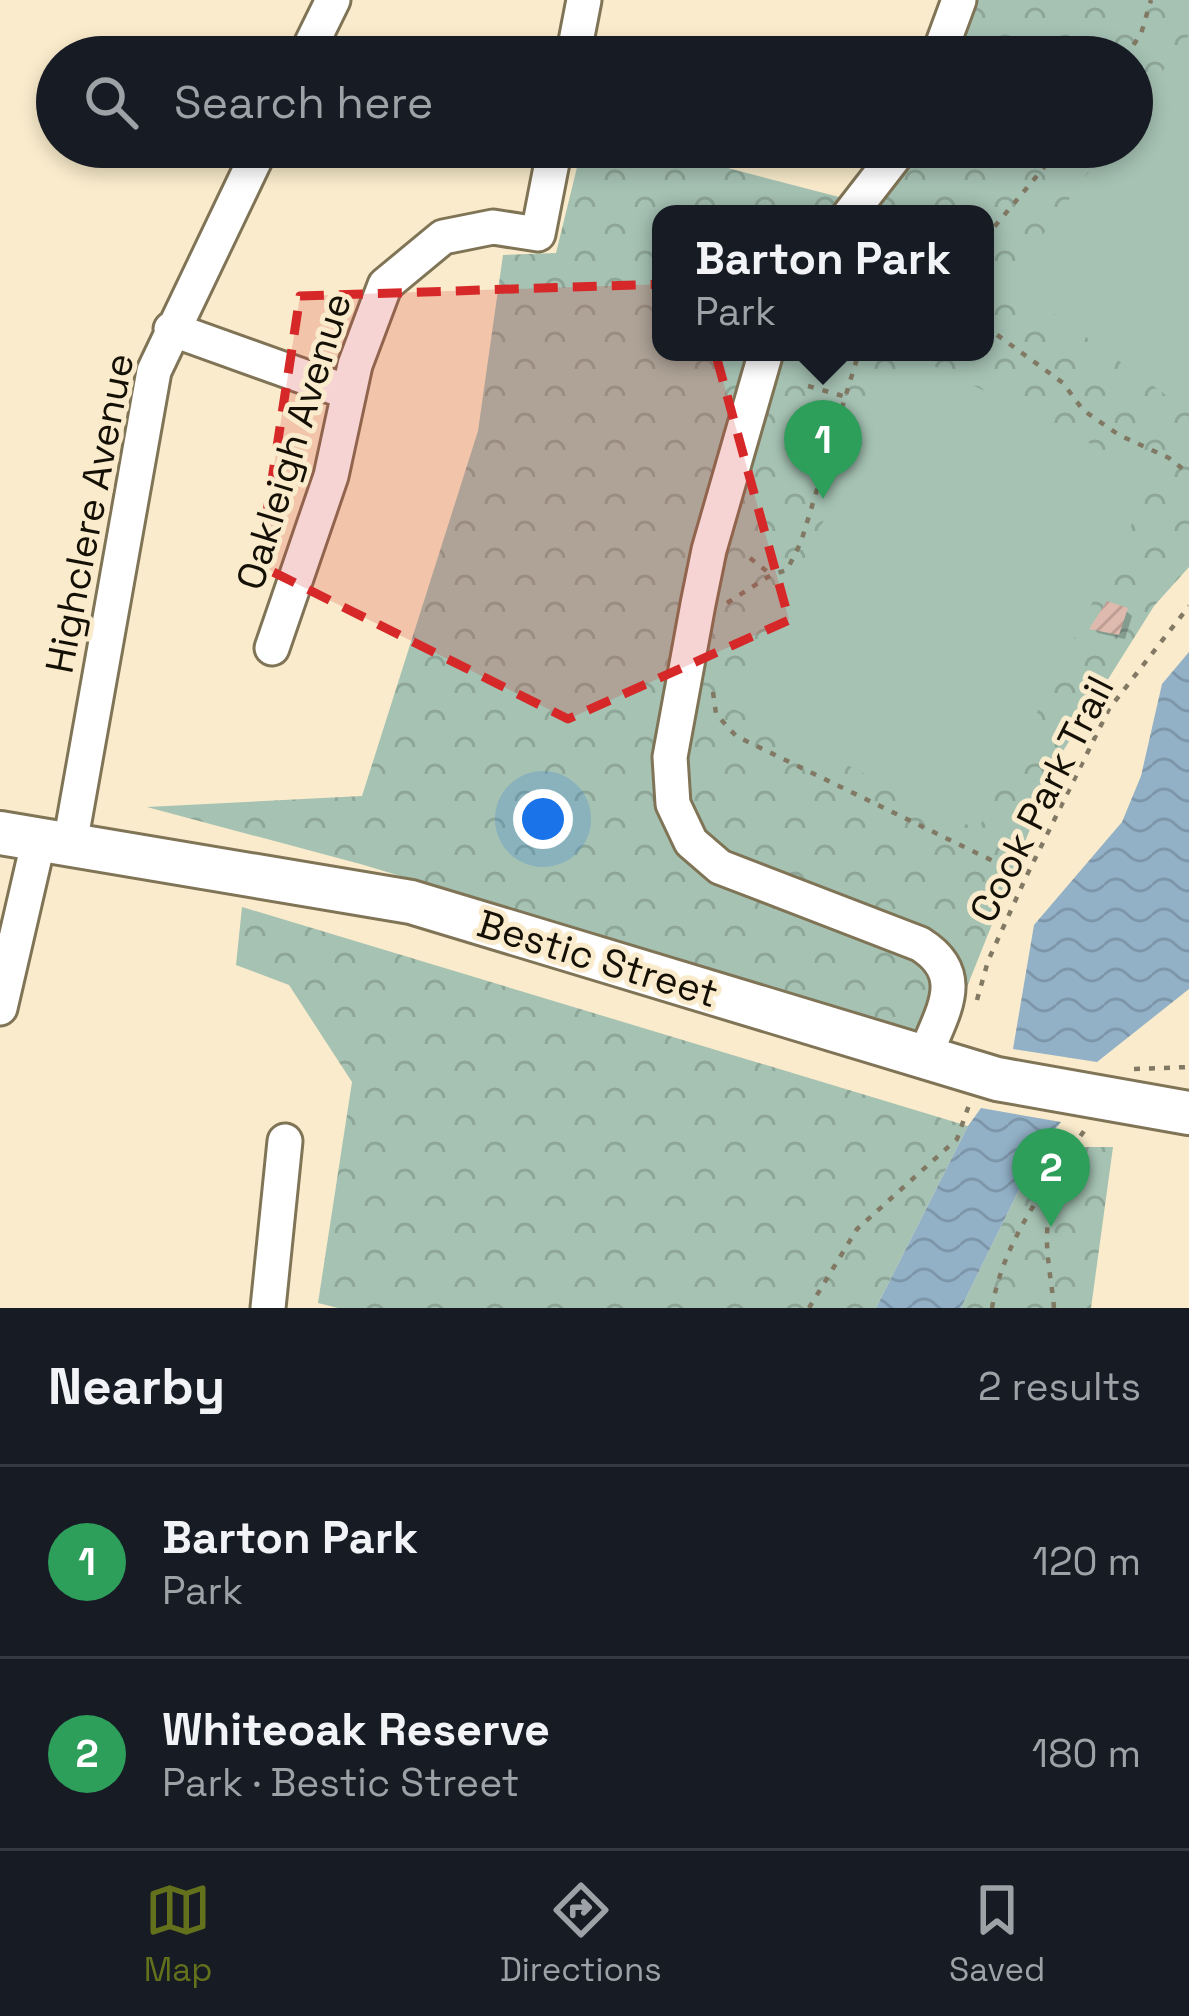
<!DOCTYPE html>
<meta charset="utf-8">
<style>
:root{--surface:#171b24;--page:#20242c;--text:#f1f3f6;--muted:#9ea1a6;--line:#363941;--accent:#63701c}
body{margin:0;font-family:"Space Grotesk",sans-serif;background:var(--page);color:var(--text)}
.you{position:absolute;left:543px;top:819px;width:42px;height:42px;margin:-30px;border:9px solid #fff;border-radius:50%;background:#1a73e8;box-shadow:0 0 0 18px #1a73e833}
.badge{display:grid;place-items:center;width:78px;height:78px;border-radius:50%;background:var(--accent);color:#fff;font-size:39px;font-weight:700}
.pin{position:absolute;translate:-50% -99px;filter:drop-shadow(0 3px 6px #0008)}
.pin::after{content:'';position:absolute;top:63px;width:42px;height:36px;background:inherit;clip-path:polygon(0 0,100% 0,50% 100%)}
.popup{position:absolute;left:652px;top:205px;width:342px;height:156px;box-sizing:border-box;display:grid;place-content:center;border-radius:24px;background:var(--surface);filter:drop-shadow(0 3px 9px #0005);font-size:39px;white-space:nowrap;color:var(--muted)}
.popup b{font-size:45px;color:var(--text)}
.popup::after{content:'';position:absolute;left:50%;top:100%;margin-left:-24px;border:24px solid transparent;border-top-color:var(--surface)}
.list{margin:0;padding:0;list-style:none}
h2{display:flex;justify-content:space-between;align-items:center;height:156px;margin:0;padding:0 48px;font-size:51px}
h2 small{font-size:39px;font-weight:400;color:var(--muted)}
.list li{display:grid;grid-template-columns:78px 1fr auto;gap:36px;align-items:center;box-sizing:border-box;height:192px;padding:0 48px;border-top:3px solid var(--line)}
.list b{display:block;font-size:45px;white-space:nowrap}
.list p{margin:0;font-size:39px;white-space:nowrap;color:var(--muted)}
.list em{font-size:39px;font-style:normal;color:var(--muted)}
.icon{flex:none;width:66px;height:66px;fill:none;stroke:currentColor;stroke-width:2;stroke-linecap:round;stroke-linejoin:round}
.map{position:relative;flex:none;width:1189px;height:1308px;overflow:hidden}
.search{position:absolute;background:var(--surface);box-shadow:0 6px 18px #0003;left:36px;right:36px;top:36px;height:132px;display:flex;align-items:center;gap:30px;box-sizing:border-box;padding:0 42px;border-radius:66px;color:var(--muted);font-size:45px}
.sheet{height:540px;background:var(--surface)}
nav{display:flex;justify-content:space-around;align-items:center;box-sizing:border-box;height:168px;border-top:3px solid var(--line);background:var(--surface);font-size:33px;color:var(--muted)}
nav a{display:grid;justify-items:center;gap:6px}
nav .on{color:var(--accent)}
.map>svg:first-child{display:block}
</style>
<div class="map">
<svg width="1189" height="1308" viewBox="0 0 1189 1308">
<defs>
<pattern id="forest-crowns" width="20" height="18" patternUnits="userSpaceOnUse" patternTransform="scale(3)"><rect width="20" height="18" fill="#a5c2b3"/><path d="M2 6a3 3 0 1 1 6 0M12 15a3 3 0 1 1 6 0" fill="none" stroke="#8da698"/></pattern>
<pattern id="water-waves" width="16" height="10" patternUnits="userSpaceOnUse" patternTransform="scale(3)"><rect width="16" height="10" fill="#92b0c6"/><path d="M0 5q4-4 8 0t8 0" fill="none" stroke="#7d96a9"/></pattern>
<pattern id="building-hatch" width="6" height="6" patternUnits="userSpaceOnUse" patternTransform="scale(3)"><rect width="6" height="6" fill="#deb9ad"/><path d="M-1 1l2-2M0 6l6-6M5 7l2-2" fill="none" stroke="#be9e93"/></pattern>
</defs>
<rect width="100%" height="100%" fill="#f9ebcb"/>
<path fill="url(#forest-crowns)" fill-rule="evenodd" d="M943,0H1189V567L1154,606L1058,759L945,1042L364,865L147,807L362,796L478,431L503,255L556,253L582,147H685L728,168L839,197L889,147H1132V57H924ZM661,214H985V352H661Z
M242,907L968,1126L876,1308H338L318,1303L352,1082L289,985L236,965Z
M1040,1147H1113L1091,1308H961Z"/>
<path fill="#a5c2b3" d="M1189,35V412L1009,281L1107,147H1132V113Z
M908,353L1156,476L978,830L730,707Z"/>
<path fill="url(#water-waves)" d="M1189,652V989L1097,1062L1013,1049L1034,925L1122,822L1141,776L1162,684Z
M981,1108L1061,1122L1040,1147L961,1308H876L968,1126Z"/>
<path fill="#0003" d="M1126,611L1132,616L1125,639L1098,633L1093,628Z"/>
<path fill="url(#building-hatch)" d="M1107,601L1128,608L1119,635L1089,629Z"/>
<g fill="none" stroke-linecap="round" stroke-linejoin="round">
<g stroke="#807457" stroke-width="39">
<path id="minor" d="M305,57L333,0
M573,57L584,0
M938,57L959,0
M850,214L902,147
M171,329L347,392
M766,352L709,550L698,604L670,757L673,804L691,842L720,867L920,944C971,976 940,1014 924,1059
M272,648L331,476L355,365L385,285L443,237L493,227L538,234L555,147
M70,844L154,371L261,147
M0,1008L39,839
M268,1308L285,1141"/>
</g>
<g stroke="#807457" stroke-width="48">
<path id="major" d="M0,833L411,902L997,1079L1189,1113"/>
</g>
<path stroke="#827964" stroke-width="4.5" stroke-dasharray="6 9" stroke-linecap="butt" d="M1125,57L1141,34L1151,0
M985,238L1061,147
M985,326L1063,383L1083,410L1119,435L1169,458L1189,474
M808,386L843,396
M750,558L769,573
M727,603L771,575L787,570L801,542L859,352
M713,692L716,714L736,736L1026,877
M977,1000L988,961L1026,877L1109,709L1189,606
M1134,1069L1189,1067
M809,1308L857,1229L957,1139L969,1105
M992,1308C1003,1240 1048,1184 1086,1128
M1054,1308C1051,1272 1041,1239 1052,1203C1058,1181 1074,1164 1079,1141"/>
<use href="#minor" stroke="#fff" stroke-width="33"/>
<use href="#major" stroke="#fff" stroke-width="42"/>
</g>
<path fill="#d62828" fill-opacity="0.2" stroke="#d62828" stroke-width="9" stroke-dasharray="24 15" stroke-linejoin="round" d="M696,283L789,620L568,719L259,565L300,296Z"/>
<g text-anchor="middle" stroke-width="10" stroke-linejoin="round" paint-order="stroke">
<g font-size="39" fill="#151006" stroke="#f9ebcb">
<text transform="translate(293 441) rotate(-73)" y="14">Oakleigh Avenue</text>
<text transform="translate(89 513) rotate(-79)" y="14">Highclere Avenue</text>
<text transform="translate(1041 799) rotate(-63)" y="14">Cook Park Trail</text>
<text transform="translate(598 958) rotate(17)" y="14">Bestic Street</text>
</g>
</g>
</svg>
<div class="you"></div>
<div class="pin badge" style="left:823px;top:499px;background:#2e9e5b">1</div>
<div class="popup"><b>Barton Park</b>Park</div>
<div class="pin badge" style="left:1051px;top:1227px;background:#2e9e5b">2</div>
<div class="search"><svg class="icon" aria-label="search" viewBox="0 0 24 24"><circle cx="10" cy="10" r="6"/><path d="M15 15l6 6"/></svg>Search here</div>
</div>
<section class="sheet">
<h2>Nearby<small>2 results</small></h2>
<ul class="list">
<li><span class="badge" style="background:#2e9e5b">1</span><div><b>Barton Park</b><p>Park</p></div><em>120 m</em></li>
<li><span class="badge" style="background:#2e9e5b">2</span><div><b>Whiteoak Reserve</b><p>Park · Bestic Street</p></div><em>180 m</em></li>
</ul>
</section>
<nav>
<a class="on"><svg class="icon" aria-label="map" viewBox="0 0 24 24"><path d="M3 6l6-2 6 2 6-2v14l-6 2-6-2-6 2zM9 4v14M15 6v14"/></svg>Map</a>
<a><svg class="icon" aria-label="directions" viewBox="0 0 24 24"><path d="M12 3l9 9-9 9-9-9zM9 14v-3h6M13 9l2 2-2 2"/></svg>Directions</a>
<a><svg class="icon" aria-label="saved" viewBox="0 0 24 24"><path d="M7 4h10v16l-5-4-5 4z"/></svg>Saved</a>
</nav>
